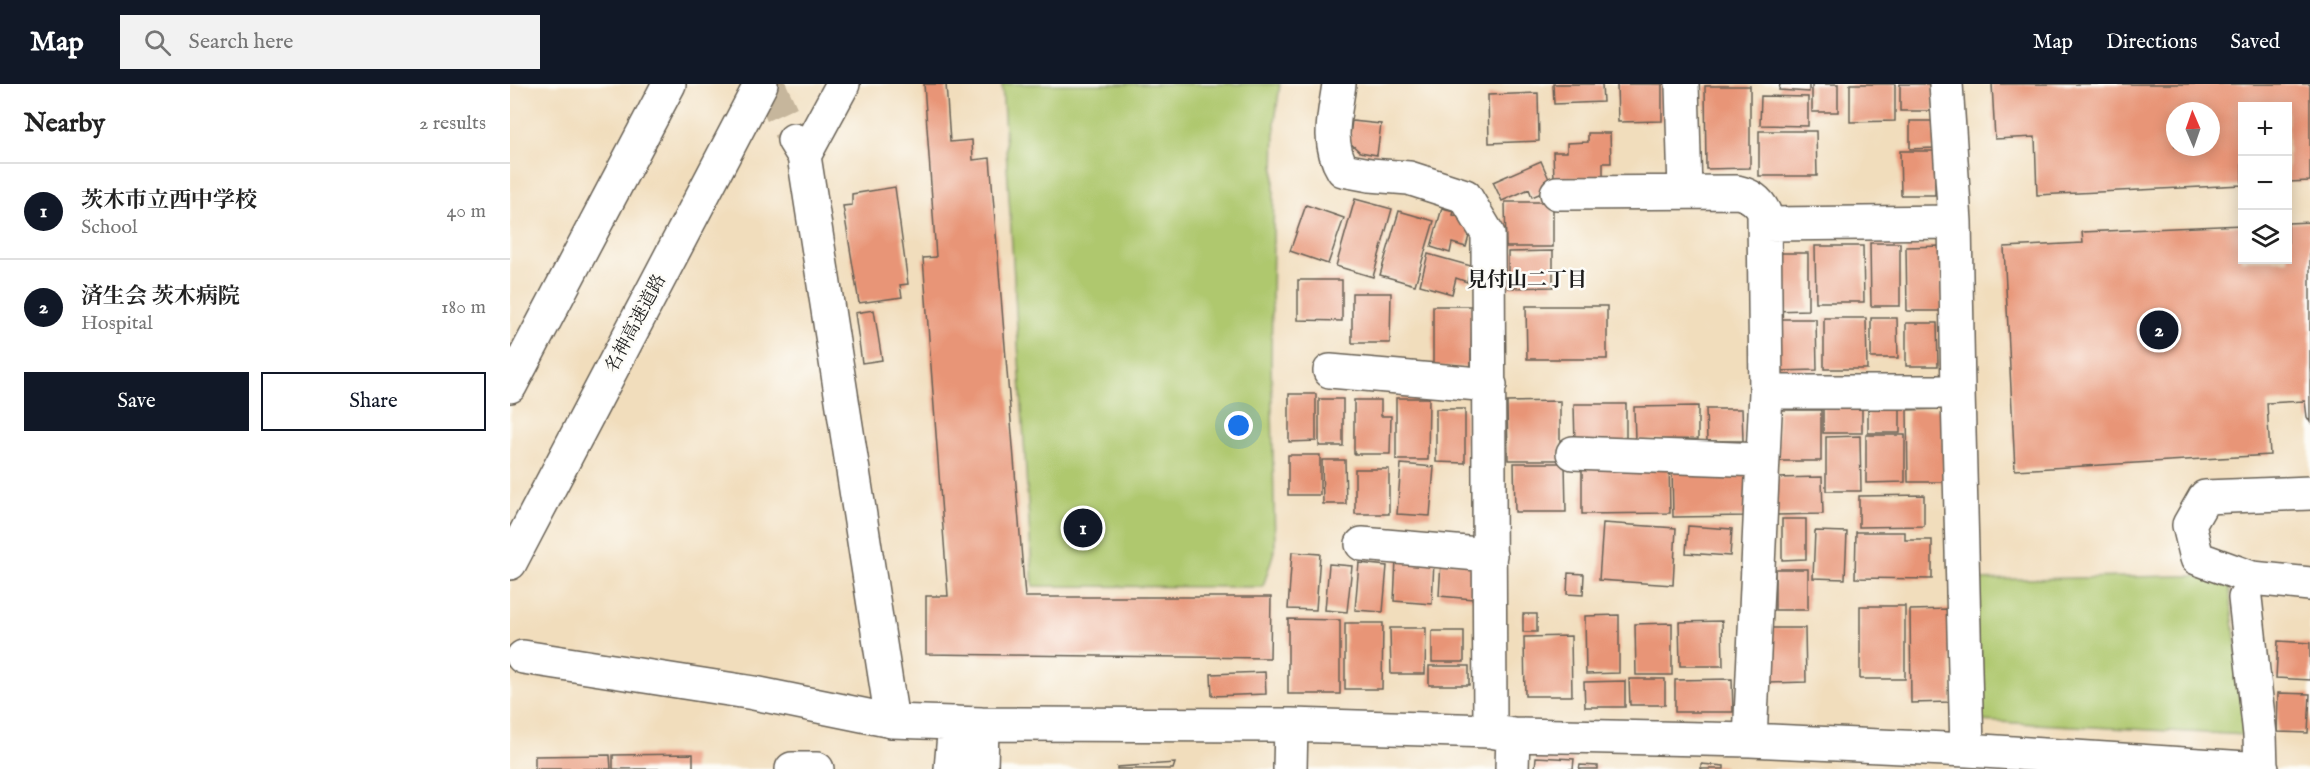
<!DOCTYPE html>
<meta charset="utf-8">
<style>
:root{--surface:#fff;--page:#f2f2f2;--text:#222;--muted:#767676;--line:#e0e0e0;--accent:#111827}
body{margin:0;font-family:"IM FELL English","Noto Serif JP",serif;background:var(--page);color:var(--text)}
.controls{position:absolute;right:18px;top:18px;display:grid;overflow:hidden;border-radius:0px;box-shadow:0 3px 15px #0003}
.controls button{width:54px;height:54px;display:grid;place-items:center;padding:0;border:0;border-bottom:2px solid var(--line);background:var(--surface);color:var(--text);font:30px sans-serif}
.compass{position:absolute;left:1656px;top:18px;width:54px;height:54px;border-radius:50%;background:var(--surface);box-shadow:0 3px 15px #0003;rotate:358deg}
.you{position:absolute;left:729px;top:342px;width:21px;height:21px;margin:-15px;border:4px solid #fff;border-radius:50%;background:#1a73e8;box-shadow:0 0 0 9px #1a73e833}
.badge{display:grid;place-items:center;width:39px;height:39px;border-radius:50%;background:var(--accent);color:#fff;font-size:20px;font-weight:700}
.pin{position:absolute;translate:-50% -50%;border:3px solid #fff;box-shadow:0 2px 6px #0006}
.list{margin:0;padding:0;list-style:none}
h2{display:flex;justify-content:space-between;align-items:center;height:78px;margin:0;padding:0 24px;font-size:26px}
h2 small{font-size:20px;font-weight:400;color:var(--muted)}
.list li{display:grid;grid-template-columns:39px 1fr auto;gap:18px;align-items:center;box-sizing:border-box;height:96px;padding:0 24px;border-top:2px solid var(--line)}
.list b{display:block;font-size:22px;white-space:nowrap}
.list p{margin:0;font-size:20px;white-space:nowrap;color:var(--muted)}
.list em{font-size:20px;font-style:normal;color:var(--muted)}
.actions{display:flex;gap:12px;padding:18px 24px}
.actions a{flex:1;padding:14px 0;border:2px solid var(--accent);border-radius:0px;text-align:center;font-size:21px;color:var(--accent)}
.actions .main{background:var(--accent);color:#fff}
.icon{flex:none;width:33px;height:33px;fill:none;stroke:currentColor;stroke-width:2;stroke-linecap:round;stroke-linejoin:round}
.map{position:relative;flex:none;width:1800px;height:685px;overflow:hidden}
header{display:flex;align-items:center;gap:36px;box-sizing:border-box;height:84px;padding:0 30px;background:var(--accent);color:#fff}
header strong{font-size:28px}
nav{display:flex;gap:33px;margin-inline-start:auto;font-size:21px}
.search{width:420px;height:54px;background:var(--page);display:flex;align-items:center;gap:15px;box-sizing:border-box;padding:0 21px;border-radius:0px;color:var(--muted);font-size:22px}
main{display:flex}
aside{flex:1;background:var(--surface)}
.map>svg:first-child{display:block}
</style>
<header>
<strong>Map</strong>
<div class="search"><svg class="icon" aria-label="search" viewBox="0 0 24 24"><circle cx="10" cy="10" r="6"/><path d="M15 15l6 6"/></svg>Search here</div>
<nav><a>Map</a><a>Directions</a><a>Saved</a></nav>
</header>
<main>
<aside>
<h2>Nearby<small>2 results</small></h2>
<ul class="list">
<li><span class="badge">1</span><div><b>茨木市立西中学校</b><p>School</p></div><em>40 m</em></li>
<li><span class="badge">2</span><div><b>済生会 茨木病院</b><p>Hospital</p></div><em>180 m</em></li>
</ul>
<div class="actions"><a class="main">Save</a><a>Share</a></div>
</aside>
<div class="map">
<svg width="1800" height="685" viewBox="0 0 1800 685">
<rect width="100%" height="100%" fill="#fdfcf7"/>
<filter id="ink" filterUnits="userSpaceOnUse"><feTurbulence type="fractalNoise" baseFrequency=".0167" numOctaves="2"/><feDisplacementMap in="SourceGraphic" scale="12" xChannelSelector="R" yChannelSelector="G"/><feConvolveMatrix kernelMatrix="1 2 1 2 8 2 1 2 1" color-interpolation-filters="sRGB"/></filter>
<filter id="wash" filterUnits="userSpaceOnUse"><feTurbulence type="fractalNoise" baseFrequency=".008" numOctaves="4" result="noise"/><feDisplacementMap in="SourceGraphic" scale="24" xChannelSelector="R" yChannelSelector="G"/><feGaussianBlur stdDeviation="1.35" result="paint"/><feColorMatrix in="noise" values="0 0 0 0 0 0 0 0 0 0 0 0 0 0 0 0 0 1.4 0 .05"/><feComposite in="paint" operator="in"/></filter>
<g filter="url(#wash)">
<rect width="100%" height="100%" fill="#f1ddbc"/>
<path fill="#afc86e" stroke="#667245" stroke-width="1.5" d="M492,0H770L765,38L761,276L765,464L753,503L523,502Z
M1718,491L1736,651L1469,637L1464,496Z"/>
<g id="blocks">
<path fill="#e89577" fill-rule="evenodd" d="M414,0H436L440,58L462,56L463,76L480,74L515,513H761L760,574L416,570V512H438L413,174L426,173Z
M1043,0H1092L1093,18L1044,20Z
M1107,0H1152V37L1108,38Z
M1270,0H1299V8L1269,6Z
M1302,0H1328V28H1302Z
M1340,0H1385V37L1340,38Z
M1390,0H1424V27H1390Z
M1482,0H1800V97L1778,98V22H1732V101L1527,111L1525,53L1485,55ZM1665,27H1701V63H1665Z
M1195,2H1240V84L1196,85Z
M1028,9L1029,57L979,59L978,11Z
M1251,12L1298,13V42L1250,41Z
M842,37L871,40L867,71L850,68L839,58Z
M1400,37H1425V64L1400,65Z
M1249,47H1306L1307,92H1249Z
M1078,49H1100L1101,79H1093V93L1044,94L1043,68H1057V59L1078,58Z
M1390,67H1425V111H1391Z
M1031,77L1043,104L1022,113L1019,105L992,117L983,98Z
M385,103L398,200L390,201L392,213L349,219L333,122L342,121V110Z
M845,115L882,125L863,193L826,182Z
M995,118H1043V163H996Z
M796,121L834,134L818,180L780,167Z
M932,124L944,127L943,131L952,134L951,138L962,141L956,163L942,159L940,169L921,163Z
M889,127L924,137L905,201L870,191Z
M1800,138V338L1797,333L1795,317L1757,319L1760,371L1505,386L1494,163L1573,159L1572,148L1732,141V176H1778V139Z
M1360,159H1390V222H1361Z
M1305,162H1353L1354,218H1306Z
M1432,162V227H1397L1396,163Z
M1043,167V203L998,204V168Z
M1263,169H1298V226L1263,227Z
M918,170L961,182L957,198L946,194L942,210L910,201Z
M788,196H832V237L788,236Z
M842,209H881L880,259H842Z
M923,222H962L961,283H923Z
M1016,222H1097V275H1017Z
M364,226L372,276L352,279L345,229Z
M1314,234H1356L1357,285H1314Z
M1361,234H1387L1388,274H1361Z
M1266,235H1306L1307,286L1267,287Z
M1396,239H1427L1428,282H1396Z
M779,310H806V357L779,358Z
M886,314H919L918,376H886Z
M809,315H833V362H809Z
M844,316H871V332H881L880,370H844Z
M1050,317V376H998L997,318Z
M1358,319H1390V349H1358Z
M1064,320H1116V361H1065Z
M1313,321H1352V349H1313Z
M1188,322V355L1125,356L1124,323Z
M926,325H955V379L926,378Z
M1196,325H1232L1233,357H1197Z
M1433,325L1434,398H1398L1397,326Z
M1268,326H1311V377H1268Z
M1356,351H1395V398L1356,399Z
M1350,352L1351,407H1316V353Z
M778,371H810V411H778Z
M812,376H835L836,420H813Z
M1159,378L1160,429L1072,430V379Z
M1004,379H1055L1056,428H1005Z
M891,380L924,383L920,432L887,430Z
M1240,382V432L1163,433L1162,383Z
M845,385H879V430H845Z
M1312,393L1313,430L1266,431V394Z
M1414,411V442L1349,443V412Z
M1272,435H1296V475L1272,476Z
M1093,439L1166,444L1163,501L1089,496Z
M1178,442L1222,445L1220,472L1176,469Z
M1305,447L1337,448L1335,495L1303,494Z
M1346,448H1395V456H1422V495L1345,494Z
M782,468L810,470L806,526L778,525Z
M886,475L924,477L922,520L884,517Z
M931,478L964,479L963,515L929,512Z
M849,479L877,482L873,528L845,526Z
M819,480L842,482L837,528L815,526Z
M1265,485H1298V526H1265Z
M1058,489L1074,490L1073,511L1057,510Z
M1350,522H1395V595H1350Z
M1440,525L1441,618L1401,619L1400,526Z
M1013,530H1027V548H1013Z
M1109,531V589L1076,590L1075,532Z
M778,535L830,536V610H778Z
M1212,537L1213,582H1170L1169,538Z
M835,539H873L872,605H835Z
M1162,539V591H1126L1125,540Z
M880,544H916L915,590H881Z
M1257,544H1295L1296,598L1257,599Z
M922,547H954V578H922Z
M1061,552L1062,612H1015L1014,553Z
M1768,557L1800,559V596L1766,594Z
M919,582H959V601H919Z
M755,588L756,610L702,612L701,590Z
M1119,595H1155V621H1120Z
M1222,595L1223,628H1165V596Z
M1115,597V623H1075L1074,598Z
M1768,609L1800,610L1798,649L1767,648Z
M183,670V685H103V671Z
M100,671L101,685H25V672Z
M1026,673L1064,675L1063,685H1025Z
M665,679L663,685H607V683Z
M1191,680L1214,682V685H1191Z
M1070,681L1088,682V685H1069Z"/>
</g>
</g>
<g filter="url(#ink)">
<use href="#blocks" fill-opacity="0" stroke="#676054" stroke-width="1.5"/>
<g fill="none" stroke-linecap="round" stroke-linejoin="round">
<path stroke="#c6b69c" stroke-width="33" stroke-dasharray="33 16" stroke-linecap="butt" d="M258,0L284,56"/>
<g stroke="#676054" stroke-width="36">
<path id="minor" d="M829,0C825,31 816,58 833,86L860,91L899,94L955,112L978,150L980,647
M1172,0L1175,108
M1436,0L1445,138
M284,56L294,72L382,637
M294,72L333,0
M1047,109L1227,108C1240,111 1248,116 1254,128L1256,308L1240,656
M1255,140L1445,138L1448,308
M820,287L980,301
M1256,308H1448L1457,666
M1063,369L1253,376
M1800,409L1695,413L1679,441L1687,474L1742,494L1800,500
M852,460L980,471
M1735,514L1750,651L1751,685
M13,573L244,609L382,637L472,640L781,641L980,647L1003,651L1240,656L1457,666L1752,685
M282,685H307
M441,685L445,639
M471,685L472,640
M780,685L781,641
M1002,685L1003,651"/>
</g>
<g stroke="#676054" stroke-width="36">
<path id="highway" d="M0,302L159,0
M0,479L251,0"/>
</g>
<use href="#minor" stroke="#fff" stroke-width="33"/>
<use href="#highway" stroke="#fff" stroke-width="33"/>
</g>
</g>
<g text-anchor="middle" stroke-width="5" stroke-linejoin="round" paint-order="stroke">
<g font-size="18" fill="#1c1c1c" stroke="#fdfcf7">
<text transform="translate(125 239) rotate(-62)" y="6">名神高速道路</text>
</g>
<g font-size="20" font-weight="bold" fill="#1c1c1c" stroke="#fdfcf7">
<text x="1017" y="202">見付山二丁目</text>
</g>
</g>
</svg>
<div class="controls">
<button>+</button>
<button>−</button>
<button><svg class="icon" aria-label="layers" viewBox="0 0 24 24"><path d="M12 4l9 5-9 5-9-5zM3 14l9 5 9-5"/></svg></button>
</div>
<svg class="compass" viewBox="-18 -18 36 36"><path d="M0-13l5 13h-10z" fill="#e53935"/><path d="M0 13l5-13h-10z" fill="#767676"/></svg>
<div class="you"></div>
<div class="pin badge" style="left:573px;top:444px">1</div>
<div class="pin badge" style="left:1649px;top:246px">2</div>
</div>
</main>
